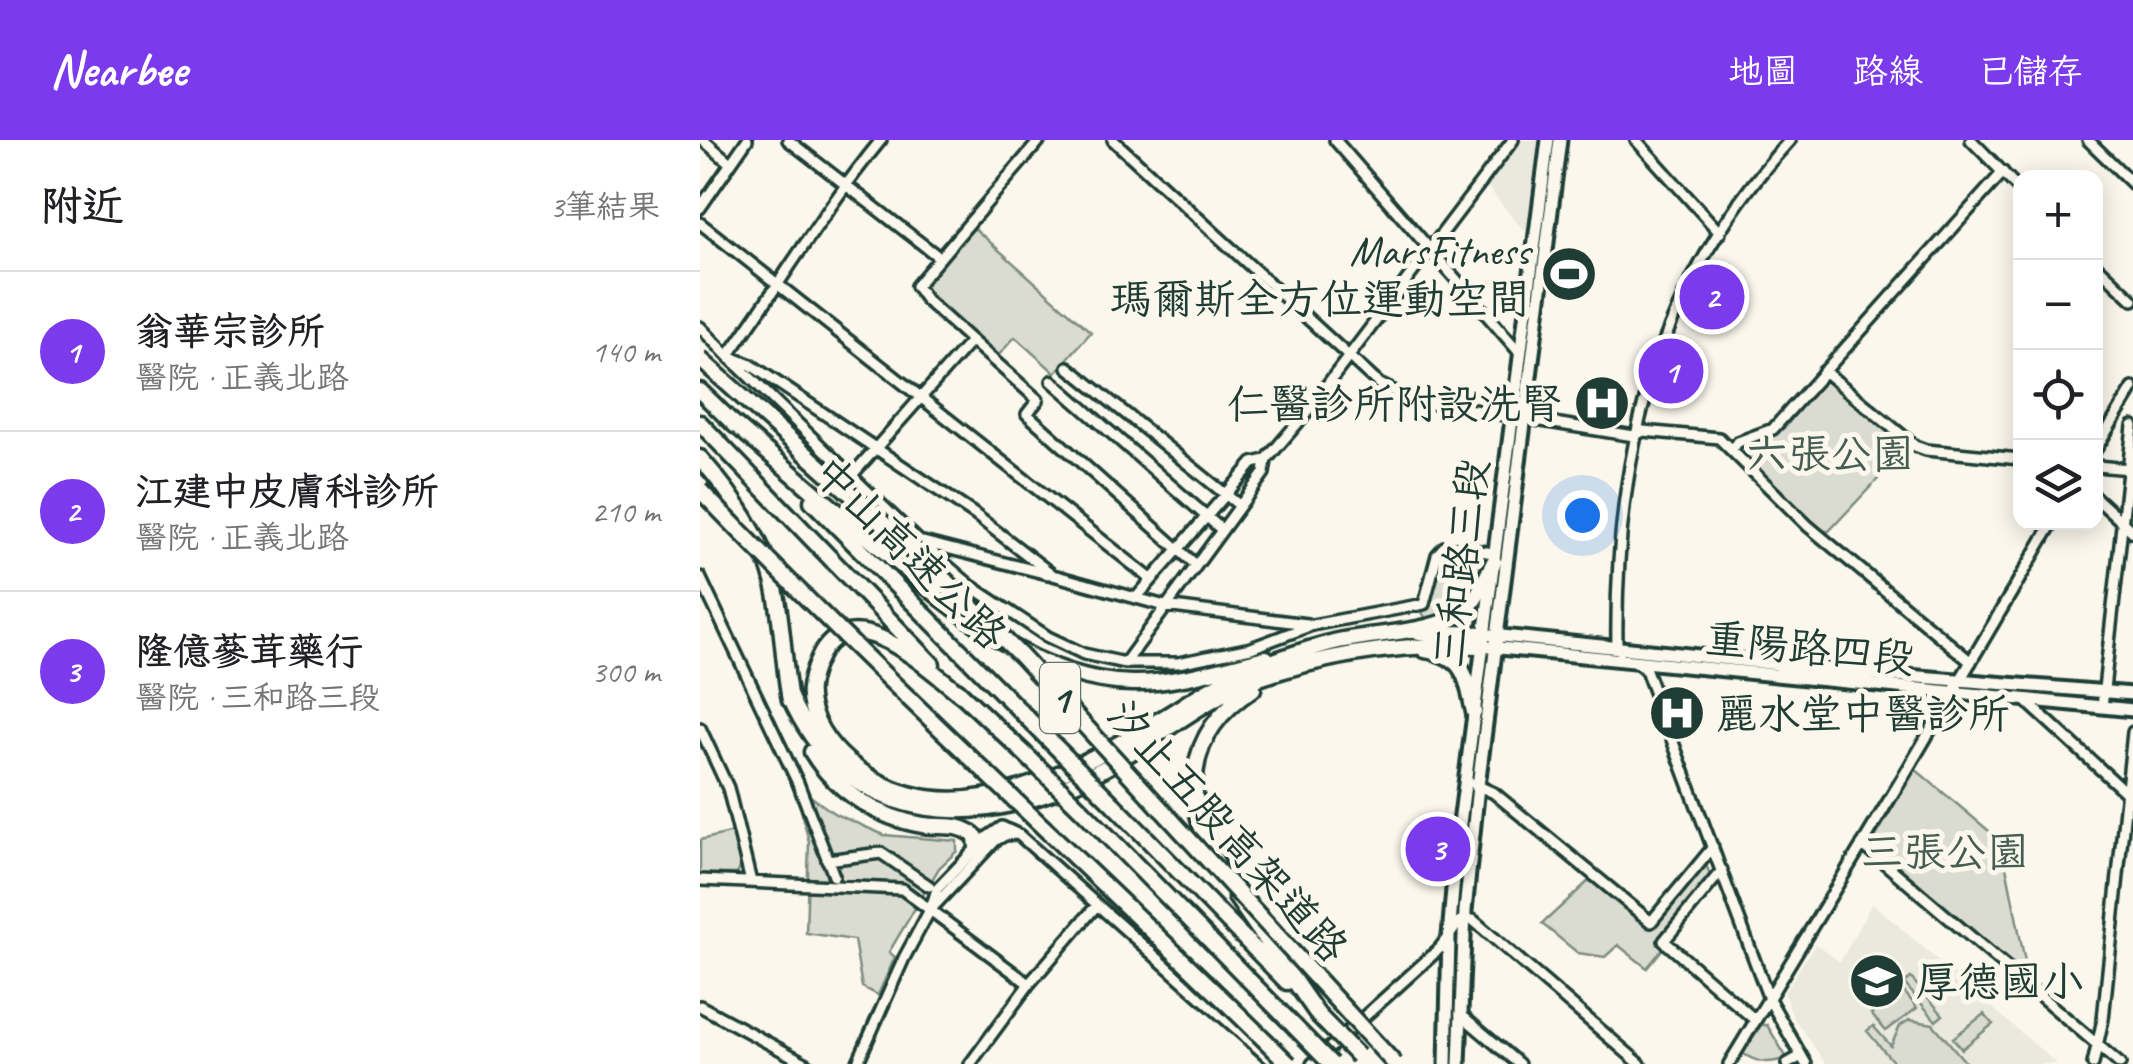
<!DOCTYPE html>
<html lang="zh-TW">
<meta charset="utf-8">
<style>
:root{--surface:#fff;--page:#f2f2f2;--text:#202124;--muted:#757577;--line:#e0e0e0;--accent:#7c3aed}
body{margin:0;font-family:Caveat,"LXGW WenKai TC",sans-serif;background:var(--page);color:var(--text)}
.controls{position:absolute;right:30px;top:30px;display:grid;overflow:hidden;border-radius:20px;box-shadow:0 5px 25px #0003}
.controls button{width:90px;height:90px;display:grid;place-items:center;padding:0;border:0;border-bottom:2px solid var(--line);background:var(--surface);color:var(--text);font:50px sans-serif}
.you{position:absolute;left:882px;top:375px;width:35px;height:35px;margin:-25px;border:8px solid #fff;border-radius:50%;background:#1a73e8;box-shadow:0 0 0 15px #1a73e833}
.badge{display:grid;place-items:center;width:65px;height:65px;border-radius:50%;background:var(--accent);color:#fff;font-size:32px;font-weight:700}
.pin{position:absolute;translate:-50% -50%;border:5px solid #fff;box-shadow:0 2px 10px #0006}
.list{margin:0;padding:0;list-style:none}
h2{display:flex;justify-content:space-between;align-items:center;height:130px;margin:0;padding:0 40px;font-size:42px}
h2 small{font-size:32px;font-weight:400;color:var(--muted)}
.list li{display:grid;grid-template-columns:65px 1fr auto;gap:30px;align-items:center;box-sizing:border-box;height:160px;padding:0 40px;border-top:2px solid var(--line)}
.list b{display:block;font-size:38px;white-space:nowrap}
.list p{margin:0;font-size:32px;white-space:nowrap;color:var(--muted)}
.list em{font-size:32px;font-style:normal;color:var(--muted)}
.icon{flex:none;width:55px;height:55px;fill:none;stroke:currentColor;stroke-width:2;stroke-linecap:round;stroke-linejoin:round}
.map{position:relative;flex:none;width:1433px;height:924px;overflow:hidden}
header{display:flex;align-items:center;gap:60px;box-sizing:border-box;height:140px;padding:0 50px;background:var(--accent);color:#fff}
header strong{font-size:48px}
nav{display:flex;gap:55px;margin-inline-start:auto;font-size:35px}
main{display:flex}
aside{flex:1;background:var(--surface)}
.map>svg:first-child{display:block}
</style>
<header>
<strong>Nearbee</strong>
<nav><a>地圖</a><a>路線</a><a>已儲存</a></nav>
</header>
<main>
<aside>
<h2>附近<small>3筆結果</small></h2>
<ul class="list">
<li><span class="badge">1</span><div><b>翁華宗診所</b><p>醫院 · 正義北路</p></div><em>140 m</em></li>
<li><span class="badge">2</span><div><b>江建中皮膚科診所</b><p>醫院 · 正義北路</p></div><em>210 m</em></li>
<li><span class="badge">3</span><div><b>隆億蔘茸藥行</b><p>醫院 · 三和路三段</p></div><em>300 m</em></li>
</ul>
</aside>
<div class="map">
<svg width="1433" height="924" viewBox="0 0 1433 924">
<rect width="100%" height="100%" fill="#fbf7ec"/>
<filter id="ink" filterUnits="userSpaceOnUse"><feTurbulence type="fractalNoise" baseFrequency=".01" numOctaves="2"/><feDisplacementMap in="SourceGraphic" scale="20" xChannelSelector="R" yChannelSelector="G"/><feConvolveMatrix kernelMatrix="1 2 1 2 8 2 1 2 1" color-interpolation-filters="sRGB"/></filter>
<g filter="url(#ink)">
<path fill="#eae9de" d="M820,0H838L827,90H823L786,45Z
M1172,763L1357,924H1126L1093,877L1084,853L1115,804L1140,822Z"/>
<path fill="#dbdcd1" stroke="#7d8c82" stroke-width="2.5" d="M273,87L391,192L355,233L315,197L297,217L219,149Z
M1125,238L1207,308L1129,391H1123L1034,309L1076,294L1085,287Z
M748,412L781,415L785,422C778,453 760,477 726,479L722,472L729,466L745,414Z
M1215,629L1301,701L1329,842L1172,703Z
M95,645L135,674L184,695L257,701V711L239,728L189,812L195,817L178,855L162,847L154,800L106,793L109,702Z
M34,692L41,726L37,734H0V700Z
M1004,719L1010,735L959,800L965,806L947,828L918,805L905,817L878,813L842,784L893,737L950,787Z
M1211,838L1243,875L1236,881L1204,843Z
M1202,849L1217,868L1186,891L1171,874Z
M1284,874L1293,884L1262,909L1253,898Z
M1209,880L1233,884L1267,924H1195L1167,891L1173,886L1191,906L1200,886Z
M1061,885H1067L1087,918C1069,924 1059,924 1042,913Z"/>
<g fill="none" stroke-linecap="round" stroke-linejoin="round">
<g stroke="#1f3d34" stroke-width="16">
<path id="minor" d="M3,0L30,23
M88,0L240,118
M181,0C125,68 80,144 28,216L220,402L271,446L348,497L384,514L425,523H478L551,508L612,485L724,464L737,415L744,407L795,413
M340,0L216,146L226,160L338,260L327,274L496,425
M413,0L679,244L712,260L934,296L943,291L1019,298L1108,386L1271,522
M635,0L820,213
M936,0L1020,93
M1271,0L1320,50
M1388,0L1433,44
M0,68L47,0
M0,83L451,439
M1396,125L1433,160
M0,187L28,216L51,225L274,374L353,435L465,466L607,484
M368,227L540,366
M1124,231L1215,306L1226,310L1320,319
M352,241L522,390
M1031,309L1038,302L1073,289L1303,32
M1396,309L1433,248
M1396,326L1430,329
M152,335L271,201
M1396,358L1433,392
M223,402L348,434
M0,437L98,643L134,736
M436,458L553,323L566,320
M921,511L917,508C914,314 955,147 1090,0
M425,523L564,333L566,320L602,278L813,0
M938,523L946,530L1069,859L1106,924
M1325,560L1433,659
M1402,567L1433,286
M0,588L28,648L51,742
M765,640L794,653L951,782L1013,707
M1162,704L1420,924
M127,720L181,713L229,746
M1022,730L964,801L1055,880
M0,740L202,749L329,844
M233,767L296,700L305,695L316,694
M0,866L107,924
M760,874L819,924
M157,924L204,818L231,768L237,749L286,698L302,687L319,695L576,924
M270,924L329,844L397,765
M612,924L739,809L760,781L773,780L940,924
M1029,924L1203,637L1353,382
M1087,924L1101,916
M1393,924L1403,879L1433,592"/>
</g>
<g stroke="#1f3d34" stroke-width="19">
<path id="major" d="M792,495L1157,532L1433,554
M790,507L1433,570
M746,924L749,796L756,714L848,0
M759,924L765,771L778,646L860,0"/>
</g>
<g stroke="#1f3d34" stroke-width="21">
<path id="highway" d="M0,251L36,286
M31,281C79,322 127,364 176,404C249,465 330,540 432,543C476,544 523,528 566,518
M0,283L232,524
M0,318C32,354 62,396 74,444C83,482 83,522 90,560
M112,361L347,598
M719,492L783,494
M725,510C766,516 766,537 774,572
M257,550L323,612
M89,555C149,693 287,693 405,628C452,602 507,556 556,539C631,513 703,503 781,506
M263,556C230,531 151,452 119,518C108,542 106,558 117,582C129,607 152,627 175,640C267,693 379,628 458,581C482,567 505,550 530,539C561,525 597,512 630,503C666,493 733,494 762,473C777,462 785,438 794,422
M112,612C135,650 178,678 223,685C242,688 261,682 276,697L277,707
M414,665L587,842
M383,671L595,887
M520,730C482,661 482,594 553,549
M536,757L618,875"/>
</g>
<use href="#minor" stroke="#fbf7ec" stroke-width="9"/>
<use href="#major" stroke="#fbf7ec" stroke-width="11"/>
<use href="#highway" stroke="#fbf7ec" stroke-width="14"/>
<g stroke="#1f3d34" stroke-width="21" stroke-linecap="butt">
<path id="highway-bridge" d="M0,219L230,425L321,516L695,924
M0,350C190,548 394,731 589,924
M347,598L414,665
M323,612L383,671
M618,875L658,916
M595,887L631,924"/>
</g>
<use href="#highway-bridge" stroke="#fbf7ec" stroke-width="14"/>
</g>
</g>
<defs>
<g id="stadium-disc" transform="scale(2.875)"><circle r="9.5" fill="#1f3d34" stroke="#fbf7ec"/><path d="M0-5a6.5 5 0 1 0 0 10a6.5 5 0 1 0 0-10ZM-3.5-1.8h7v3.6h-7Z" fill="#fff"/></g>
<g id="hospital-disc" transform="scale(2.875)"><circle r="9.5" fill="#1f3d34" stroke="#fbf7ec"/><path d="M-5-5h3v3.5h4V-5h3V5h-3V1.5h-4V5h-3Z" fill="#fff"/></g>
<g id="school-disc" transform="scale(2.875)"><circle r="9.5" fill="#1f3d34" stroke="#fbf7ec"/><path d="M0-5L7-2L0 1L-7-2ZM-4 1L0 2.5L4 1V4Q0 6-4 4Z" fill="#fff"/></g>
</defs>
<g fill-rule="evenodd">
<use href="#stadium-disc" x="869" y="134"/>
<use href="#hospital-disc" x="902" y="263"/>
<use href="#hospital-disc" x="977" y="573"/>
<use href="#school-disc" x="1177" y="841"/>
</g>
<g text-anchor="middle" stroke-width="10" stroke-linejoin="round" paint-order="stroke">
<rect fill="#fbf7ec" stroke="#61756b" stroke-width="2.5" x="340" y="523" width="40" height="70" rx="8"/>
<g font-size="40" font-weight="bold" fill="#1f3d34">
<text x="360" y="572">1</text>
</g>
<g font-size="42" fill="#1f3d34" stroke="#fbf7ec" text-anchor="end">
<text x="830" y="125">MarsFitness<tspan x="830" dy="48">瑪爾斯全方位運動空間</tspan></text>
<text x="863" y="278">仁醫診所附設洗腎</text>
<text x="1016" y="588" text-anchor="start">麗水堂中醫診所</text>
<text x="1216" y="856" text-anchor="start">厚德國小</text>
</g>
<g font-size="42" fill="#455d53" stroke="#fbf7ec">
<text x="1130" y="328">六張公園</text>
<text x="1245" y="726">三張公園</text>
</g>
<g font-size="42" fill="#1f3d34" stroke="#fbf7ec">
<text transform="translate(211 412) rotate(45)" y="15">中山高速公路</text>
<text transform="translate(760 423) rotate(-83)" y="15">三和路三段</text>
<text transform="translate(1110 507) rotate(6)" y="15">重陽路四段</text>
<text transform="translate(528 690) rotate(48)" y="15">汐止五股高架道路</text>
</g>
</g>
</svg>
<div class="controls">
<button>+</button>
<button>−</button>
<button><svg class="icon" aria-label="locate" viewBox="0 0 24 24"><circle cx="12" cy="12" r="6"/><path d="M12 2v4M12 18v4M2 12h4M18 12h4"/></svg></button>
<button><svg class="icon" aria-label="layers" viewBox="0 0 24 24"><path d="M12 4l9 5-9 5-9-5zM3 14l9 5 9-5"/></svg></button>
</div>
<div class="you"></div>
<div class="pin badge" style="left:971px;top:231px">1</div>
<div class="pin badge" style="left:1012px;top:157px">2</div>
<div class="pin badge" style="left:738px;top:709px">3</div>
</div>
</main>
